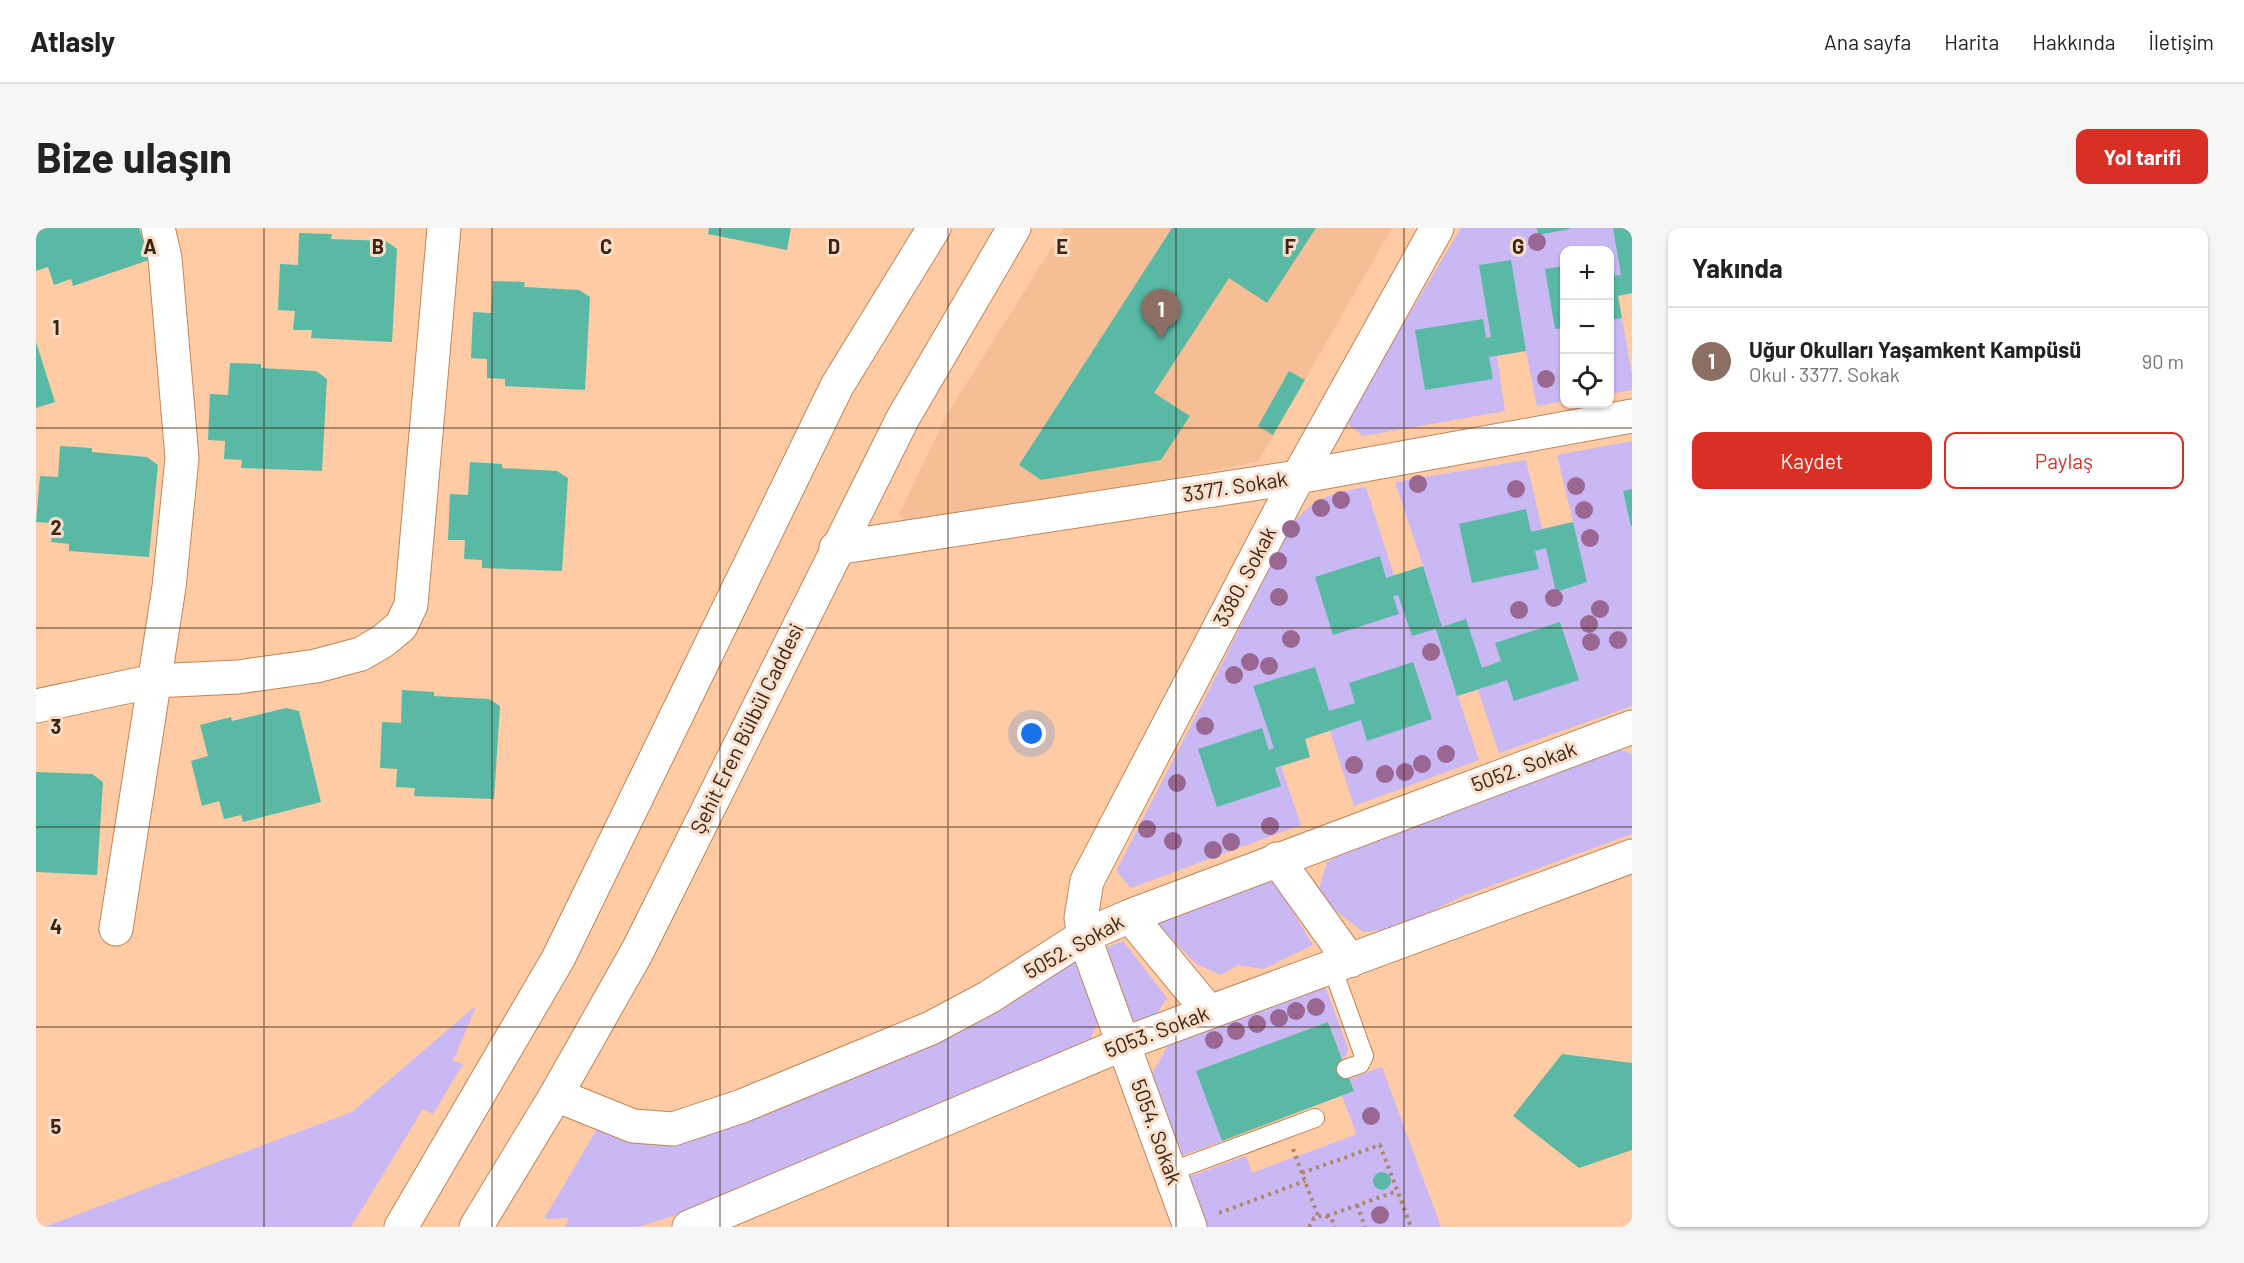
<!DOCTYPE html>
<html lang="tr">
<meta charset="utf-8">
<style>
:root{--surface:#fff;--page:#f6f6f6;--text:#222;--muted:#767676;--line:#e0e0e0;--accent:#d93025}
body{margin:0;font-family:Barlow,sans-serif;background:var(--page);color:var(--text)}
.controls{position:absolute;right:18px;top:18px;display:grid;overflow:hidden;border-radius:12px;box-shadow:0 2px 4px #0004}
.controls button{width:54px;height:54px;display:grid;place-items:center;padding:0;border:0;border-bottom:2px solid var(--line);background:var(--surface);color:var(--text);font:30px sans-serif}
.you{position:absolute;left:996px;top:506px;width:21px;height:21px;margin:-15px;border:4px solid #fff;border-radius:50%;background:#1a73e8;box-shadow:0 0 0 9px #1a73e833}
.badge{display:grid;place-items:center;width:39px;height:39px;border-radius:50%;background:var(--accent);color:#fff;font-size:20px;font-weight:700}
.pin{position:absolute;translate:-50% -50px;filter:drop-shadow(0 2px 3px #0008)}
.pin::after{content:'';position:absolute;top:32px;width:21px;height:18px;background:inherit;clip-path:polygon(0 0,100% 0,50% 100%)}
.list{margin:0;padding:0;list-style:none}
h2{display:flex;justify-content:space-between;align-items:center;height:78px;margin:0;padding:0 24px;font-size:26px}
h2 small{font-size:20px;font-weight:400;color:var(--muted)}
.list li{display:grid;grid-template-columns:39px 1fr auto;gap:18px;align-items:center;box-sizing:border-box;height:108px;padding:0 24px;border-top:2px solid var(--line)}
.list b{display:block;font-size:22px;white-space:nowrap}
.list p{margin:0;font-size:20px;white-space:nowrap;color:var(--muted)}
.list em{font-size:20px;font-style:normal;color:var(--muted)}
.actions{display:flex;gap:12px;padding:18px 24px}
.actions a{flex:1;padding:14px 0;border:2px solid var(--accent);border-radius:12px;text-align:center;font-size:21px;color:var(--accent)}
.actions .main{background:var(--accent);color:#fff}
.icon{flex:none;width:33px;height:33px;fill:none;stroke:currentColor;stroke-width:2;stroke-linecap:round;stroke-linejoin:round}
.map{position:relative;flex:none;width:1596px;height:999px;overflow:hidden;border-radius:12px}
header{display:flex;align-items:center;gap:36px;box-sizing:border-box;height:84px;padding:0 30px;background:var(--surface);border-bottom:2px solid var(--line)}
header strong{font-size:28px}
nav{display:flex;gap:33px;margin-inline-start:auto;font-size:21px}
.intro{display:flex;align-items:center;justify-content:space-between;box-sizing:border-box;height:144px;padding:0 36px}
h1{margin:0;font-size:42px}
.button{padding:15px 27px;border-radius:12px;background:var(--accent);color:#fff;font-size:21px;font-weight:700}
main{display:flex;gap:36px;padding:0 36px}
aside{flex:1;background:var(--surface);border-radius:12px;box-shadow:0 2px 4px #0004}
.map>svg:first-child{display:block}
</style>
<header>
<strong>Atlasly</strong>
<nav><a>Ana sayfa</a><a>Harita</a><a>Hakkında</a><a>İletişim</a></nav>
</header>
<div class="intro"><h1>Bize ulaşın</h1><a class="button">Yol tarifi</a></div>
<main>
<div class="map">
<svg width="1596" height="999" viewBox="0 0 1596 999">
<rect width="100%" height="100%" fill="#fecba5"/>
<path fill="#f6be95" d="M1028,0H1356L1222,234L873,299L863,286L910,188Z"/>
<path fill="#c9b8f4" d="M1425,0H1596V65L1582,68L1596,147V162L1574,166V22H1528V173L1501,178L1490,123L1461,128L1469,183L1327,208L1309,194Z
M1596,213V478L1463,525L1442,462L1422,468L1443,532L1318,578L1294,503L1269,511L1274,529L1245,538L1265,597L1095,660L1080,643L1167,474L1252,302C1274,271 1294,265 1330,259L1358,348L1387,338L1359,254L1490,232L1506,301L1537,294L1521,227Z
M1580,520L1596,526V606L1427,668L1362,700L1327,704L1281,668L1291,634L1336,611Z
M1236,650L1277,717L1227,741L1202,737L1185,747L1160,736L1119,694Z
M1087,713L1131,770L1120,787L1098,793L1091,790L1066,721Z
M1038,728L1063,792L1051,818L637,988L602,999H529L533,990L508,991L561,901L590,912Z
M1289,758L1312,820L1310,829L1306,830L1292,794L1161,843L1186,913L1145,928L1115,847L1134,814Z
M440,779L417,833L427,836L397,886L387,881L315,999H8L316,884L436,781Z
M1346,839L1405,999H1170L1152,949L1210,928L1216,945L1319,907L1320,905L1306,868L1318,863L1314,851Z"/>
<path fill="#59b9a5" d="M0,0H103L113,32L37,58L35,51L18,57L12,39L0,43Z
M673,0H755L751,22L672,6Z
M1136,0H1280L1231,75L1193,50L1118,165L1154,188L1125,232L1005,252L983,237Z
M1501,0H1534V1L1502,7Z
M1577,0H1596V65L1582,68L1586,90L1574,92V30H1576L1579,48L1585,47Z
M263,5L296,6L295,11L350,13L361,21L356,114L275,110L276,102H257L259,83L242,82L244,36L262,37Z
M1475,32L1490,123L1453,129L1457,151L1389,162L1379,102L1447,91L1450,110L1455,109L1443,37Z
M1528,38V100L1519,101L1509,41Z
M457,53L489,54L488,59L543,62L554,69L549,162L469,158V151L451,150V131L435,130L437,84L455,85Z
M0,114L19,174L0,180Z
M194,135L225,136V140L280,143L291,151L286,243L205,240L206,232L188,231L189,213L172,212L174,166L192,167Z
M1253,143L1269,152L1237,207L1222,198Z
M24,218L56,220V224L111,229L122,237L113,329L33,323V316L15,314L17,295L0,294L4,248L22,249Z
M434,234L466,236V240L521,243L532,250L526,343L446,340V332L428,331L429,312H412L414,266L432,267Z
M1596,261V298H1595L1587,263Z
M1490,281L1495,304L1537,294L1551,354L1520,364L1510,320L1499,323L1503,341L1436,355L1423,296Z
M1344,328L1350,350L1387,338L1406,399L1430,391L1446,440L1465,433L1459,415L1524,394L1543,452L1478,473L1471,452L1421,468L1400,401L1376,408L1362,367L1357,368L1363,386L1297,407L1279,349Z
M1377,434L1396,491L1331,513L1325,492L1269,511L1274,529L1239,540L1245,558L1181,579L1162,521L1226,500L1233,522L1238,520L1217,458L1279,439L1293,483L1319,475L1313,455Z
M366,462L398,464V468L453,471L464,478L458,571L378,568L379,560L360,559L361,541L344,540L346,494L365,495Z
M250,480L263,483L285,574L207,594L205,587L188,591L183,573L166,578L155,533L172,528L164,497L195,489L196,493Z
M0,544L56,546L67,554L61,647L0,644Z
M1292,794L1318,863L1186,913L1160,843Z
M1526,826L1596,835V922L1543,940L1477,888Z
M1337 953a9 9 0 1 1 18 0a9 9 0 1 1-18 0Z"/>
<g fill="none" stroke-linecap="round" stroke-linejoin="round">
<g stroke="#c18557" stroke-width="20">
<path id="lane" d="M1296,739L1328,828L1324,836L1310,841
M1134,944L1279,890"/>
</g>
<g stroke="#c18557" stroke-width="35">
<path id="street" d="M800,320L1262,249L1596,188
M0,478L118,453L202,449L280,438L325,426L347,413L365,398L375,377L408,0
M1241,631L1314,733
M1094,688L1173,784
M80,701L133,359L146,230L129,30L122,0
M520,867L597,898L637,901L706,878L895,800L953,769L1048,708L1094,688L1596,499
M653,999L1087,816L1596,628
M1154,999L1048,708L1045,690L1051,653L1262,249L1401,0"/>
</g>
<g stroke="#c18557" stroke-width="35">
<path id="secondary" d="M365,999L522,731L801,158L898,0
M440,999L520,867L601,724L867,190L978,0"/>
</g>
<path stroke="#ad8567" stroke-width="4" stroke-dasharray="3 4.5" stroke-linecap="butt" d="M1257,921L1282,988
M1266,945L1344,917L1375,999
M1321,977L1329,999
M1183,985L1269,953
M1291,988L1361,963
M1273,999L1278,990L1287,987L1295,990L1299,999"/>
<use href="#lane" stroke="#fff" stroke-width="18"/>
<use href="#street" stroke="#fff" stroke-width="33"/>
<use href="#secondary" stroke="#fff" stroke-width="33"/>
</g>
<g fill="#9a6793">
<circle cx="1501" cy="14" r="9"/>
<circle cx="1510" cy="151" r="9"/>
<circle cx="1382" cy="256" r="9"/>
<circle cx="1540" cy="258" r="9"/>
<circle cx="1480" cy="261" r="9"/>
<circle cx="1305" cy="272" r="9"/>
<circle cx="1285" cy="280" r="9"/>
<circle cx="1548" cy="282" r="9"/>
<circle cx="1255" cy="301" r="9"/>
<circle cx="1554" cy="310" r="9"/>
<circle cx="1242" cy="333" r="9"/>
<circle cx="1243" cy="369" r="9"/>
<circle cx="1518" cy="370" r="9"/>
<circle cx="1564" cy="381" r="9"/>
<circle cx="1483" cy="382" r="9"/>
<circle cx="1553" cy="396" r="9"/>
<circle cx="1255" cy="411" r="9"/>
<circle cx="1582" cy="412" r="9"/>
<circle cx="1555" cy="414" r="9"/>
<circle cx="1395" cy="424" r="9"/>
<circle cx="1214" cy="434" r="9"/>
<circle cx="1233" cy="438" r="9"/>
<circle cx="1198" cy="447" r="9"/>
<circle cx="1169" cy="498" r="9"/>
<circle cx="1410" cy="526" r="9"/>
<circle cx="1386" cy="536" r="9"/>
<circle cx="1318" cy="537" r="9"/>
<circle cx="1369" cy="544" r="9"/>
<circle cx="1349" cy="546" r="9"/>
<circle cx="1141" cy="555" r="9"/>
<circle cx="1234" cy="598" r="9"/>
<circle cx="1111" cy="601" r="9"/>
<circle cx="1137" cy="613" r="9"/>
<circle cx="1195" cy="614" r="9"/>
<circle cx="1177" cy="622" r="9"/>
<circle cx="1280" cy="779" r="9"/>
<circle cx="1260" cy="783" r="9"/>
<circle cx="1243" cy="790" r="9"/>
<circle cx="1221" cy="796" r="9"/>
<circle cx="1200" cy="803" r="9"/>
<circle cx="1178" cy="812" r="9"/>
<circle cx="1335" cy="888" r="9"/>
<circle cx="1344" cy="987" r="9"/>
</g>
<path fill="none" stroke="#3c2410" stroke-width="1.5" stroke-opacity="0.55" d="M228,0V999M456,0V999M684,0V999M912,0V999M1140,0V999M1368,0V999M0,200H1596M0,400H1596M0,599H1596M0,799H1596"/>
<g text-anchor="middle" stroke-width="6" stroke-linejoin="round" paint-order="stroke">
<g font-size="21" fill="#3c2410" stroke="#f8decb">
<text transform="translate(1199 259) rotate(-9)" y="7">3377. Sokak</text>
<text transform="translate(1209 349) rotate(-62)" y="7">3380. Sokak</text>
<text transform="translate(711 501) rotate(-64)" y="7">Şehit Eren Bülbül Caddesi</text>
<text transform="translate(1488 539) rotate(-20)" y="7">5052. Sokak</text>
<text transform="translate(1038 719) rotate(-29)" y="7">5052. Sokak</text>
<text transform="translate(1121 804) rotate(-21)" y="7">5053. Sokak</text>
<text transform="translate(1120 904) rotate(70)" y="7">5054. Sokak</text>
</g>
</g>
<g font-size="20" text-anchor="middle" font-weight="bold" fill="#3c2410" stroke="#f8decb" stroke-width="6" stroke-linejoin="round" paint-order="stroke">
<text x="114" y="26">A</text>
<text x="342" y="26">B</text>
<text x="570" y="26">C</text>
<text x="798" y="26">D</text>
<text x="1026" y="26">E</text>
<text x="1254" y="26">F</text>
<text x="1482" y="26">G</text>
<text x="20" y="107">1</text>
<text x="20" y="307">2</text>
<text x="20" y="506">3</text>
<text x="20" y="706">4</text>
<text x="20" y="906">5</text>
</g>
</svg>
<div class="controls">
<button>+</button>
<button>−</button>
<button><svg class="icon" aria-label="locate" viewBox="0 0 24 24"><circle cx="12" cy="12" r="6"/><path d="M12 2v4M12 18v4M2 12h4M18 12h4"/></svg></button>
</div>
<div class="you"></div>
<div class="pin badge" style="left:1125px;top:111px;background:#8d6e63">1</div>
</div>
<aside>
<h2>Yakında<small></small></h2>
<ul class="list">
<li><span class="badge" style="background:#8d6e63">1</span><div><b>Uğur Okulları Yaşamkent Kampüsü</b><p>Okul · 3377. Sokak</p></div><em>90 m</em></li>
</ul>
<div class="actions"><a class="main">Kaydet</a><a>Paylaş</a></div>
</aside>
</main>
